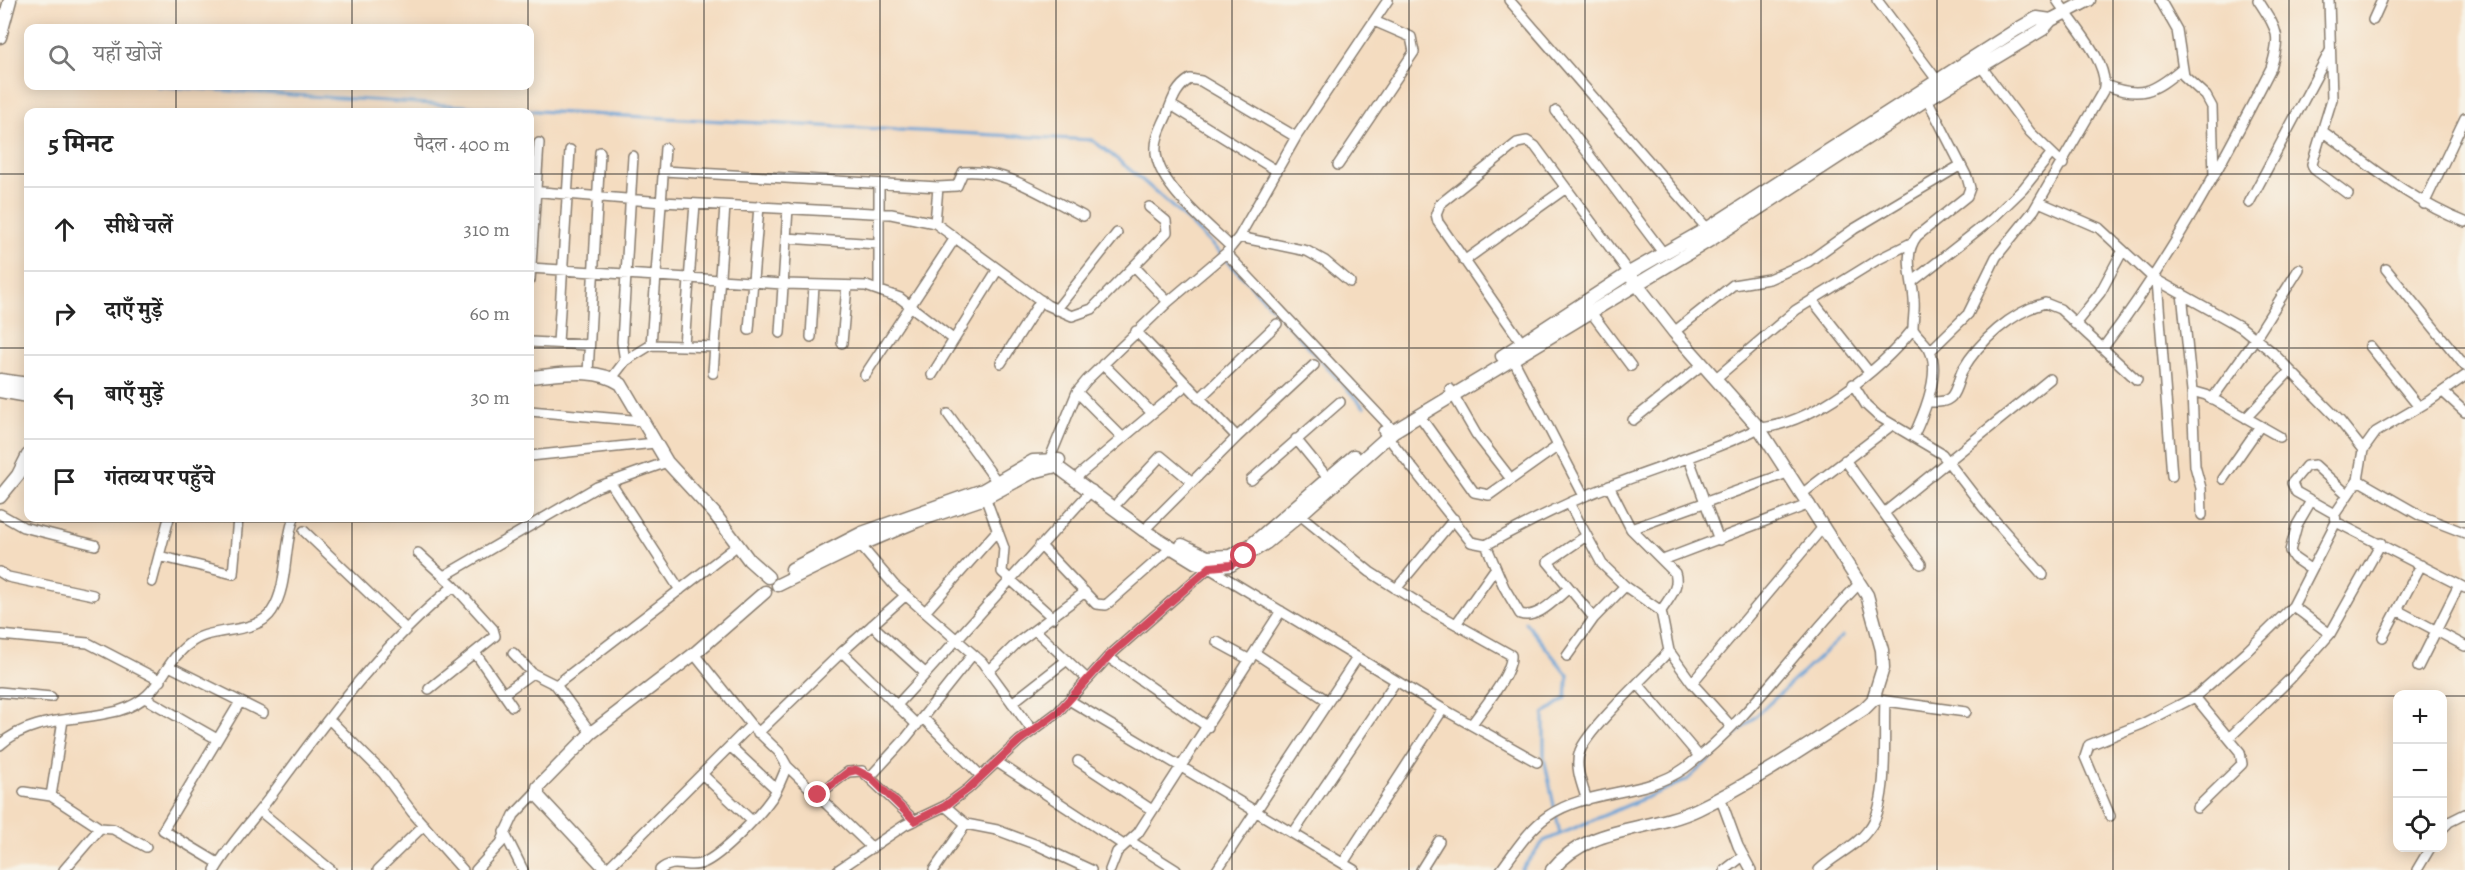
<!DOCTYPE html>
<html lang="hi">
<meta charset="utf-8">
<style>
:root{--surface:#fff;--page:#f2f2f2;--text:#222;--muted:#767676;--line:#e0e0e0}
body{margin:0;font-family:Alegreya,"Noto Serif Devanagari",serif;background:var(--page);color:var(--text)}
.controls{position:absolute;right:18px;bottom:18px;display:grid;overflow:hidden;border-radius:12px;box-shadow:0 3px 15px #0003}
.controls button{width:54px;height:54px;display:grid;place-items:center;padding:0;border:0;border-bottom:2px solid var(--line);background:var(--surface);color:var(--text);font:30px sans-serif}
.stop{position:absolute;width:18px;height:18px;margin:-14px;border:4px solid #d1495b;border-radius:50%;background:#fff}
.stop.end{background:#d1495b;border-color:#fff;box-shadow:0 2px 6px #0008}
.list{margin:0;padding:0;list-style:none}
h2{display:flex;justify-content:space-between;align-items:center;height:78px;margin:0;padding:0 24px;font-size:26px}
h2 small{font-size:20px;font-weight:400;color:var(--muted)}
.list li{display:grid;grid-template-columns:39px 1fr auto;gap:18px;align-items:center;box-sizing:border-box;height:84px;padding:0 24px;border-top:2px solid var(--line)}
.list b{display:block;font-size:22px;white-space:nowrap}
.list em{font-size:20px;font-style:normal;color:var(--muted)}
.icon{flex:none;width:33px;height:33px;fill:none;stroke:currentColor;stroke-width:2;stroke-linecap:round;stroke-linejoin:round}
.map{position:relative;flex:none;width:2465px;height:870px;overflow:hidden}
.search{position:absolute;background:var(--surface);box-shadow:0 3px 15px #0003;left:24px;top:24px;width:510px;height:66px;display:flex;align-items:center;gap:15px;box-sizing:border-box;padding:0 21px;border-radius:12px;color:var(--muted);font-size:22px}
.panel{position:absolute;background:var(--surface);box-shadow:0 3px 15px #0003;left:24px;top:108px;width:510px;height:414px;border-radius:12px}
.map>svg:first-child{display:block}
</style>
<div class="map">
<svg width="2465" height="870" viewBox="0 0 2465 870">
<rect width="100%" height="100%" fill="#f7f3e8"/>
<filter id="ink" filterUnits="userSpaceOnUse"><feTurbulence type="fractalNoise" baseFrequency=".0167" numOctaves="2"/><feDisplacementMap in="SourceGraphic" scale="12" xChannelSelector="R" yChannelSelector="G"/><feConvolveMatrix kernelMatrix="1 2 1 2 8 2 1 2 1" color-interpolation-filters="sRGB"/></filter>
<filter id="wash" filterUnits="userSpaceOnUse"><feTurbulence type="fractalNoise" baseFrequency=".008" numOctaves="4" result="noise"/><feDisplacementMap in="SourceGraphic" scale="24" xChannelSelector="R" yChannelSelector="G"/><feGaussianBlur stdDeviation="1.35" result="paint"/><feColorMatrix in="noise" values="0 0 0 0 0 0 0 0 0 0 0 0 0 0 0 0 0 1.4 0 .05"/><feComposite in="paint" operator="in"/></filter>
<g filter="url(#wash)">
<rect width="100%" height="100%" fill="#f4dcc0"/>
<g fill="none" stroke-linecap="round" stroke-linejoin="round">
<path stroke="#67a1d6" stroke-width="3" d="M156,86L569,113L1092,140C1194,215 1277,315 1364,407
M1525,622L1568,675L1566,698L1544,714V758L1560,834
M1521,870L1544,841L1687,780L1842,636"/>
</g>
</g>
<g filter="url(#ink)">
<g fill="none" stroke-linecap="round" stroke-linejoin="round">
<g stroke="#887c6e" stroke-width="12">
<path id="minor" d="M1509,0L1711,233
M1877,0L1937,80
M2160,0L2177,30L2184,76L2206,96L2212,107L2214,176
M2329,0L2332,99L2312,164L2314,169L2348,194
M2373,20L2382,0
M1977,61L2030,132L2063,164
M2105,85C2140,99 2154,92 2181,69
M1171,105L1277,171
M1556,111L1664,254
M2322,131C2368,164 2411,201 2465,222
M1338,165L1414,52L1411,37L1374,21
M664,171L938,187L935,223
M938,187L957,186L963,172C1006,168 1045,197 1083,216
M530,191L662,202L891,214L935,223L1047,305L1072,316L1092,309L1167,232L1166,221L1149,207
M2039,202L2099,228L2153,278L2241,327L2272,352L2340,421L2363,450
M2249,203L2330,51
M2424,204L2465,118
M1239,237L1307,251L1325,261L1350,282
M786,238L878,244
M1231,247C1208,224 1153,182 1156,147C1156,136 1162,126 1166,117C1172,102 1175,88 1190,79L1201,81L1296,137
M1226,253L1394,431
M1464,261L1566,188
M1134,266L1168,302
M530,268L783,284L866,286L900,298L953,339
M2386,269L2465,366
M530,280L539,143
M2157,280L2172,476
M1912,282L1992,219L2023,189L2051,154
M879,289V184
M2182,293L2192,391L2195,466L2201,488L2202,515
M1812,300L1869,372
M1056,310L1117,233
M1590,311L1631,366
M2075,324L2100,293L2122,252
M749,330L759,206
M1136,331L1237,437L1314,365
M1674,332L1733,285L1769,279L1808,262L1854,229L1961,165
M780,333L788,208
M811,337L814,285
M530,342L589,345
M558,343L570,150
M842,343L847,286
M1522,343L1438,222L1436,214L1440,204L1517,143L1527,141L1535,146L1629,273
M651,345L715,347
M684,345L695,204
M2370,346L2419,407
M2103,348C2169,261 2221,166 2271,68C2282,34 2277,30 2258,0
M1930,351L1968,314L1996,257L2034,210L2103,91C2112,65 2071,22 2057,0
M1511,355L1584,496
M625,361L622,342L633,156
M1001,363L1041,300
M1103,364L1151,412
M588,373L600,152
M713,373L725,206
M865,375L955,238
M932,375L998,269
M2465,376L2429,401L2376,432L2363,450L2358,480L2335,514L2336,522L2465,588
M612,378L625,361L651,345L665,148
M1715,379L1796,310L1877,260L1911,243
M1853,384L1866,405L1878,416L1942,454L1983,507L2043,575
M1450,389L1476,434L1511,479
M2192,391L2206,395L2280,437
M1077,392L1122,437
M2443,392L2465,412
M1199,399L1277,324
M2212,399L2255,339L2299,269
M1928,402C1936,402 1945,403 1951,397C1957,390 1958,380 1962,371C1979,341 2012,312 2045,303L2060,309L2137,380
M530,411L643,421
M948,414L998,483
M1419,415L1474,492L1489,495L1558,446
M2246,418L2290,371
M1633,420L1703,364
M1383,431L1471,542L1486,545C1526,523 1567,502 1610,486C1660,467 1710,452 1759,428C1813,424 1880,370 1913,329
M1913,437C1923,416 1941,374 1930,351C1927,343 1917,337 1913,329C1913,319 1915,310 1914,300C1913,278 1902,255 1917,236L1967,196L1970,188L1967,177L1925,95
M1296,439L1327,477
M530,456L655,443
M1050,458L1077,392L1087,380L1168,302L1226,253L1239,237L1296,137L1388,0
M1689,459L1719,540
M1845,460L1921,564
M1080,474L1186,385
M2223,479L2260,426
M1251,480L1340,402
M2358,480L2421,516L2465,533
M610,482L680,590
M1609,486L1631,529L1675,573C1680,588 1669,598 1661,611
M1803,493L1892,425
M984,494L1004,548L1002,572L1053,618
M1118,502L1161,456L1191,481
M1569,503L1602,564L1625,586L1661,611L1669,651L1692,683L1730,725
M1884,513L2050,379
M0,514L23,527L95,545
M2335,514L2296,492L2292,483L2306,466L2315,465L2348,495
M1300,515L1370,572L1422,605L1511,655C1513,673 1483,708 1472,724
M1149,525L1237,437
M1631,529L1790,472
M304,531L405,628
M1586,536L1548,562L1594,618
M860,545L894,585L982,662L1032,730
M1040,545L1096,604L1106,605L1171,548
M1486,545L1504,587L1520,614C1538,620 1555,599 1568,589
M418,553L454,586L493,629L495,636L429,689
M159,556L233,574L238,518
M1663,560L1810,504
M1209,568L1443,709L1537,762
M2310,569L2294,558L2290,551L2297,525L2311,501
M0,572L8,577L93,595
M444,576L597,487L667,462
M152,582L169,518
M1396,589L1454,519
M2293,606L2330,634
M2397,610L2465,646
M925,612L997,531
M1456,624L1495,569
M872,625L926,674
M1036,631L1087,679
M0,635L88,643L161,681
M2383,637L2421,565
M1217,642L1250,660
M842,652L917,725
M513,653L532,673
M1255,653L1328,701
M476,654L512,706
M694,654L751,725L779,752L787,766L872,848
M1567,656L1594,618L1625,586
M1108,657L1208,727
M169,666L263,713
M2418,667L2459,585
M989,671L1017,643L1085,592
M1692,683L1824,526
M1638,684L1698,755
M0,692L51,697
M503,694L532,673L556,685
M2195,697L2240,752L2242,764L2197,808
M145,698L217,739
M1069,700L1354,870
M1879,700L1966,712
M1012,703L1067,660
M897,705C963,634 1026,561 1092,490
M923,718L981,776
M329,719L383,773L412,812L463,870
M591,733L556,685L738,545
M758,733L842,652L906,595
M2229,738L2290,679L2330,634L2381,543
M0,745C31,716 80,721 118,711C165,697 159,663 193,641C215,626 257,635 272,611C289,585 283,546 294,518
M730,746L776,789
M1078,761L1152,810
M997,762L1122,844
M702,774L752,821
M870,777L906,738L973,654
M24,792L51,796L100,828
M818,795L848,772L862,771L915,821
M51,796L63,720
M1720,797L1738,846L1751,870
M1587,800C1582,785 1574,766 1580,751C1589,728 1650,672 1669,651
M945,806L966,824L997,830L1037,845L1091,870
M260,811L331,870
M2110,816L2085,757L2089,745L2142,724L2195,697L2246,652L2293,606L2336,522
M2442,829L2449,822L2465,814
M504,832L523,870
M1294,832L1396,681
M1130,841L1176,870
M218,863L163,830L240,702
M1343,863L1443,709
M64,870L100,828L113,829L146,847
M215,870C230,844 252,821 270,797C326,721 381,645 454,586
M378,870L424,825
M476,870L501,843L514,815L536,792
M606,870L751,725
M660,870C674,857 688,870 703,863C722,855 759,816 771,799C778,790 782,777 787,766
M838,870L905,825L945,806L968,789L1019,741L1058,712L1108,657L1212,565
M934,870L966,824
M1110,870L1117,852L1138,833L1281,611
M1217,870L1357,658
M1421,870L1439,841
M1501,870C1515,851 1529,829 1548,816C1589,788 1645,797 1685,768C1753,717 1800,642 1860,583
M1725,870L1743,856
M1819,870C1834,855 1856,847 1869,829C1890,803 1883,734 1885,701
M2417,870L2430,848"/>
</g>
<g stroke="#887c6e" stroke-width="15">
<path id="tertiary" d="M0,37L10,0
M1502,356L1629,273L1708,228L2016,30L2037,18L2051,20
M530,377C558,375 596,366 621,384L667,462L714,513L749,560L768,577
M0,380L28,384
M0,391L28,396
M0,497L18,475L28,455
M1182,545L1207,557L1230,556L1251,545L1354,456
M792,569L862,533L983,490L1033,461L1059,460
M778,585L860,545L917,521L985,498L1033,472L1056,466L1143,530L1195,562L1210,567L1231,565L1266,543L1300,515L1394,431L1715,237L1927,99L2043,29L2051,20L2089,0
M607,870L538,796V787L591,733L694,654L765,592
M1552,870C1588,825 1650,832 1698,809C1756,781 1810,744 1864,709L1873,700L1883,668L1882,650L1867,595L1759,428L1674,332L1631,277"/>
</g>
<use href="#minor" stroke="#fff" stroke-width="9"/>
<use href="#tertiary" stroke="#fff" stroke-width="12"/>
</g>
</g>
<g fill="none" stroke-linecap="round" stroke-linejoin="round" filter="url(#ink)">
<path stroke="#d1495b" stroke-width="8" d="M818,795L848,772L856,770L870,777L915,821L945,806L968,789L1019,741L1058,712L1108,657L1210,567L1231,565L1244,556"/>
</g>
<path fill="none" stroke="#1c1c1c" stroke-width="1.5" stroke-opacity="0.55" d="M176,0V28M352,0V28M528,0V28M704,0V870M880,0V870M1056,0V870M1232,0V870M1409,0V870M1585,0V870M1761,0V870M1937,0V870M2113,0V870M2289,0V870M176,86V112M352,86V112M528,86V112M0,174H28M530,174H2465M0,348H28M530,348H2465M176,518V870M352,518V870M528,518V870M0,522H2465M0,696H2398M2442,696H2465"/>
</svg>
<div class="controls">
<button>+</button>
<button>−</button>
<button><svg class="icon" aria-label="locate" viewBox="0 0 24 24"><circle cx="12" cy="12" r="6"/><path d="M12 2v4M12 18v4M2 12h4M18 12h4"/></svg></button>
</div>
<div class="stop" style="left:1244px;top:556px"></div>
<div class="stop end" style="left:818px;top:795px"></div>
<div class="search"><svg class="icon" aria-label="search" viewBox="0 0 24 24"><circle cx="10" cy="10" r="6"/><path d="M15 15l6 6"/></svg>यहाँ खोजें</div>
<section class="panel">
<h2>5 मिनट<small>पैदल · 400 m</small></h2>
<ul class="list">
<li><svg class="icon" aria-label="ahead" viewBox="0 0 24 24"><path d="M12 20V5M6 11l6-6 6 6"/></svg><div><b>सीधे चलें</b></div><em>310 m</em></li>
<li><svg class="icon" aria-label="right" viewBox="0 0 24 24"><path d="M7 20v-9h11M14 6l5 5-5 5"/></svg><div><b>दाएँ मुड़ें</b></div><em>60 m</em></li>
<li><svg class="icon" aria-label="left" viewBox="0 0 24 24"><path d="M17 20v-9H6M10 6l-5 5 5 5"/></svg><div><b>बाएँ मुड़ें</b></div><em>30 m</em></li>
<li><svg class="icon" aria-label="arrive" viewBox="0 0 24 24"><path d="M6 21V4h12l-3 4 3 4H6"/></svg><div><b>गंतव्य पर पहुँचे</b></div></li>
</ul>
</section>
</div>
